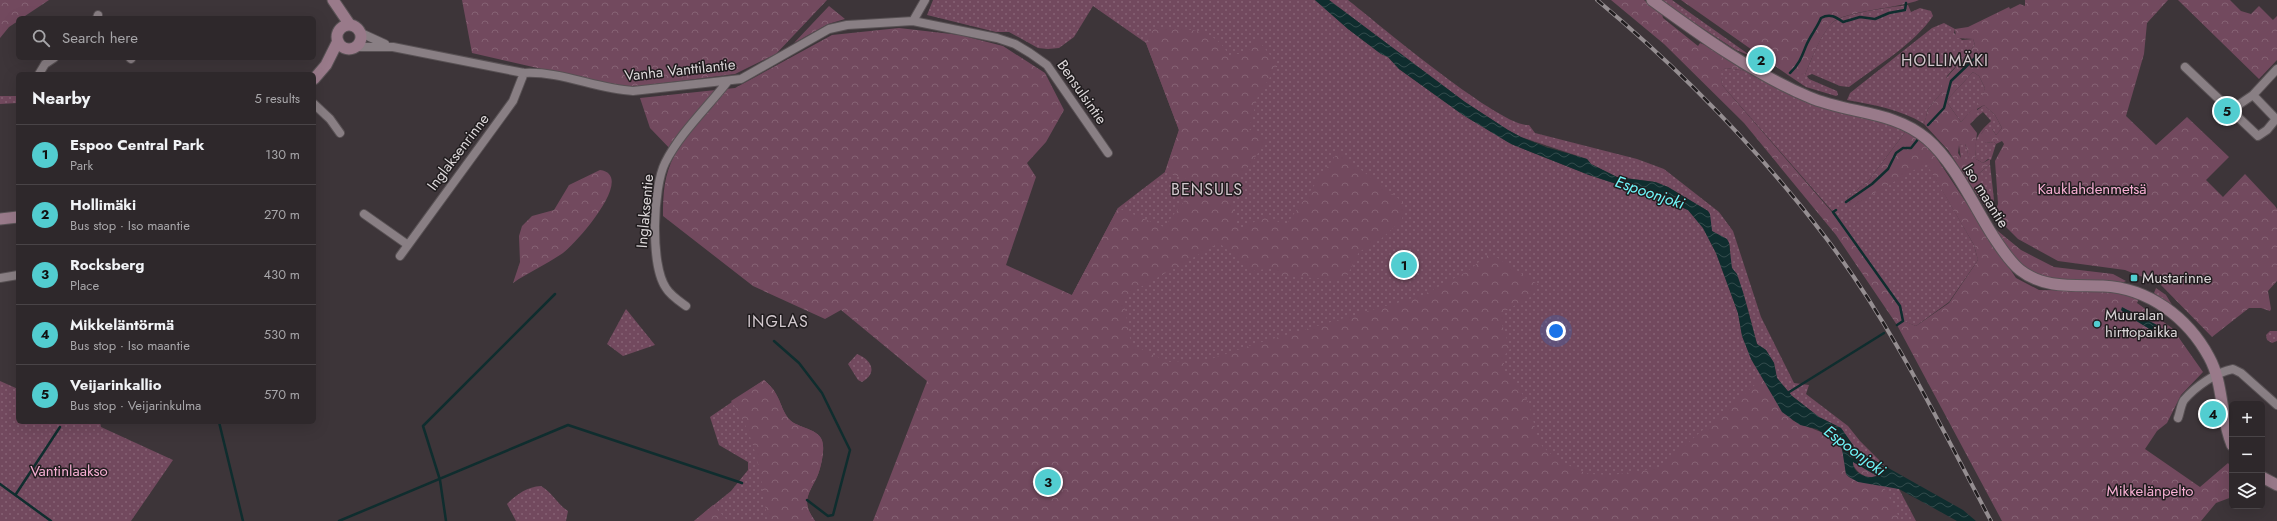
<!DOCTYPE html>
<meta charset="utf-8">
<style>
:root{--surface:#2e282b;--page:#3a3437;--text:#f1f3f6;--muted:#a7a6a9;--line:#494447;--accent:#52cdd0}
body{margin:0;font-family:Jost,sans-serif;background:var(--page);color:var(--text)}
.controls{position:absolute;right:12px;bottom:12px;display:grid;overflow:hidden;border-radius:6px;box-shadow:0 4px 16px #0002}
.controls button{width:36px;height:36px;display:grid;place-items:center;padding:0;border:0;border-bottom:1px solid var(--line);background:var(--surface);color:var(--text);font:20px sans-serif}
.you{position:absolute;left:1556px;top:331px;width:14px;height:14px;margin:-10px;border:3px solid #fff;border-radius:50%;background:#1a73e8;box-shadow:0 0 0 6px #1a73e833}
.badge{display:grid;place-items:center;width:26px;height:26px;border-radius:50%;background:var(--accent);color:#111;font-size:13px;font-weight:700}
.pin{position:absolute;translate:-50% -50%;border:2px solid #fff;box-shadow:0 1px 4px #0006}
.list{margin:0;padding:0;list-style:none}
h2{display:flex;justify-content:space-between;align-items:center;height:52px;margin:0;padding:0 16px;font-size:17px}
h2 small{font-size:13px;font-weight:400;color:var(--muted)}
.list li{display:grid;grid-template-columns:26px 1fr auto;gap:12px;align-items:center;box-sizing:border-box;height:60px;padding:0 16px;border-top:1px solid var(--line)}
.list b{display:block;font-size:15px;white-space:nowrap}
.list p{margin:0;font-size:13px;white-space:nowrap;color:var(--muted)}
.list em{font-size:13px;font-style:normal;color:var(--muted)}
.icon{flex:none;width:22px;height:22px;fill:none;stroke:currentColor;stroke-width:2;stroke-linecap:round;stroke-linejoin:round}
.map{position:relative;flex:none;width:2277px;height:521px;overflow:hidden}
.search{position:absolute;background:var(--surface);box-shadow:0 4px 16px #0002;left:16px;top:16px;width:300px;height:44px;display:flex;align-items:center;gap:10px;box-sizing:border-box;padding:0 14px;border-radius:6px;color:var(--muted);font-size:15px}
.panel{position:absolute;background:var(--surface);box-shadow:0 4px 16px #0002;left:16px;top:72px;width:300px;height:352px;border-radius:6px}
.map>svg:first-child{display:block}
</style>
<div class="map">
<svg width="2277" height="521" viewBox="0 0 2277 521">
<defs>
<pattern id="grass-dots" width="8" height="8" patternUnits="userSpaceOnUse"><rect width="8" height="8" fill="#72495e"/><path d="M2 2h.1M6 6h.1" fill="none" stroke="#866274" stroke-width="1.8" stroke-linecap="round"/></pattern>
<pattern id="forest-crowns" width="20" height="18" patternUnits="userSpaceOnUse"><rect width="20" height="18" fill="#72495e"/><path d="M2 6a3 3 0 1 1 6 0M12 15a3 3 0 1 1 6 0" fill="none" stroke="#866274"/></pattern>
<pattern id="water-waves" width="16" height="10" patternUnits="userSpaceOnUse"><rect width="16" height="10" fill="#0f2d2e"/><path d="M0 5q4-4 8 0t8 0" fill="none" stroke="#324b4c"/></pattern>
</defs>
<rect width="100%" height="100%" fill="#3d3539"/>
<path fill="url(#grass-dots)" d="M933,0H1315L1348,29L1381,54L1388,57L1399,69L1463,115L1511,144L1589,175L1662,199L1688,210L1703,228L1716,253L1738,313L1742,336L1754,364L1792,420L1846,474L1899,489L1916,521H873L1072,295L1118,208L1165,172L1179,130L1146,43L1093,6L1074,37L1059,48L1048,49L1038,48L1009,32H996L927,15Z
M1329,0H1348C1376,22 1501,128 1529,125L1535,133L1637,159L1664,169L1719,212L1733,231L1761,317L1794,383L1809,385L1806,394L1848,426L1860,441L1888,469L1855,448L1841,428L1819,417L1792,396L1777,378L1774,363L1766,350L1757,344C1750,318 1745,291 1732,268C1728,260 1732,251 1729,243C1726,236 1717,235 1712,231L1708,211L1668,187L1656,182L1617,177L1591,164L1587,159L1521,137L1508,130L1465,102Z
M1659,0H1672L1751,56L1736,50Z
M1908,5L1911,12L1920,8L1931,11L1933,16C1915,43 1876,67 1849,87L1840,86L1812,74L1807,76L1809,79L1837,91L1838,95L1836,96L1806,87L1788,75H1805C1812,58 1819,37 1832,23C1842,13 1892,7 1908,5Z
M1944,23L1955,29L1954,33L1962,40L1973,39L1975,45L1947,76L1942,92L1928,109L1924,124C1901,109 1873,105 1847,100L1850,93L1932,28Z
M1726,68L1753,72L1891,123L1906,131L1869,180L1847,198L1852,206L1926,162L1974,245L1978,260L1949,302L1916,326L1903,321L1900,306L1833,212L1722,85L1720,71Z
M1973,72L1979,76L1985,88L1982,99L1961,122L1946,101Z
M0,96H18V103L0,104Z
M1984,105L1995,115L2002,128L1996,135L1992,129H1985L1981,134L1986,143L1994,142L1996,144L1991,160L1988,159L1983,163L1976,159C1973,140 1977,134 1991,121L1983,112L1977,117L1976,111Z
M1962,144H1965C1970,155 1968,167 1976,176L1990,164L1994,200L1992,199L1989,203L1961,159L1959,145Z
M2156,288L2166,295L2174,308L2154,293Z
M626,309L655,345L623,356L607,344Z
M2277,331V341L2272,343L2267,340L2266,335L2270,331Z
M857,354C872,360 878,373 862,382L858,380L848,364Z
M764,380C768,384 773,388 776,394C781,402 783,414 791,421C801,429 823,429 823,446C824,454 820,472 816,479C807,496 802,503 815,521H694L731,491L748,470V462L719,445L710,417Z
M0,381L18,389V422H100L101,427L173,460L131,521H0Z
M541,486C552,492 557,504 568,511L566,521H516L507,504C517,494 527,487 541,486Z"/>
<path fill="url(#forest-crowns)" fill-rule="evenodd" d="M0,0H49L22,18H18V21L9,27L0,38Z
M462,0H827L776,54L735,74L632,87L616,86L472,53Z
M1611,0H1644L1662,14L1663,18L1698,46L1700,43L1723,52L1753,72L1726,68L1721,71L1722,85L1850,233L1900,306L1904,321L1916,326L1949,303L1978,260L1974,245L1926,163L1851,207L1847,198L1869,180L1906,131L1919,138L1934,154L2016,278L2039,290L2119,291L2139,298L2137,303L2172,328L2203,372L2181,395L2167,423L2157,431L2145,449L2200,487L2228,463L2232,468V497L2216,503L2201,521H2002L1897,325L1836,235L1744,123L1664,44Z
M1681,0H1919C1900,8 1843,11 1832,23C1819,38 1812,58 1805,75H1788Z
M2025,0H2168L2147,23L2144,54L2126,116L2156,145L2187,117L2229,157L2206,180L2223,197L2245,174L2275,206L2277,209V281L2268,291L2271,309L2270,311L2261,308H2249L2212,337L2160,284L2125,270L2058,261L2018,239L1994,215L1998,204L1995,161L2004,144L2002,141L1996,144L1994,142L1986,143L1981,138V134L1985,129H1992L1996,135L2002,128L1995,115L1984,105L1977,109V117L1970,124L1977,133L1975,151L1976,159L1983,163L1990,159V164L1976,176C1967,170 1970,154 1965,144L1959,145L1958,153L1988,202L1990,199L1994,200L1990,211L1987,210L1948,150L1924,124L1928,109L1942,92V83L1975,45L1973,39L1956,38L1955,29L1968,27L2009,7L2010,9L2020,4L2025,6ZM1973,72L1979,76L1985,88L1981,99L1961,122L1946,101Z
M2178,0H2230L2241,11L2251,14L2259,6L2273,20L2277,16V60L2259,79Z
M829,6L845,19L828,24L794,43Z
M899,28L960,35L1003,46L1045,73L1064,110L1046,142L1027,163L1036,177L1006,265L1072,295L1118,208L1164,227L1198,183L1165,172L1179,130L1146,43L1154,28C1185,30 1212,25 1229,55L1246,53L1258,40L1278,65L1258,96L1249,129L1267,141L1234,186L1231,201L1239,230L1265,216L1286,225L1338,152L1404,203L1402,220L1381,239L1359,252L1345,280L1280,276L1271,268L1253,271L1219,243L1123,297L1131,344L1168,362L1211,359L1255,344L1423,295L1468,271L1490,253L1539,285C1530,304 1518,300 1504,313L1502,324L1510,349L1503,357L1505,371L1529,403L1536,432L1542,446L1553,456L1577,470L1590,474L1612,475L1659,468L1757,383L1755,378L1763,376C1769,387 1774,402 1782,412C1798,430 1830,427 1842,449C1845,456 1845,466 1846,474L1871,484L1883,485L1901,521H873L927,381L841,310L825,319L753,286L663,216C663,193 664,175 675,154L650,128L640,98L735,88L832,35Z
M600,170C637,175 576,244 563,253C547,264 529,272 513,283L520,262L519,236L522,226L532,216L554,210L569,185Z
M1993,227L2021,250L2054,267L2113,274L2126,281L2122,283C2092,282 2054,286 2027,270C2012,262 2002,241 1993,227Z
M764,380C768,384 773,388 776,394C781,402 783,414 791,421C801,429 823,429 823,446C824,454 820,472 816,479C807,496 802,503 815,521H764L767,519C762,480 756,434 731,401Z
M1853,462L1878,475C1867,481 1857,473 1852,463Z
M713,505L728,521H694Z"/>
<path fill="url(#water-waves)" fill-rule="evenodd" d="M1315,0H1329L1465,102L1508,130L1521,137L1546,147L1587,159L1591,164L1617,177L1655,182L1668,187L1708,211L1710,214L1712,231L1727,239L1729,243L1732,268L1737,274L1743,292L1757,344L1766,350L1774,363L1777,378L1792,396L1819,417L1841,428L1855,448L1867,456L1963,510L1976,521H1957L1899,489L1858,482L1849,477L1846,474L1842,449L1837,443L1817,429L1800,425L1782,412L1751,359L1742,336L1738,313L1716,253L1703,228L1688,210L1662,199L1589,175L1511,144L1463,115L1399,69L1388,57L1381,54L1348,29ZM1853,462L1877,476C1868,480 1852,473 1853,462Z
M2122,307L2161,327L2162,333L2159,335L2125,314L2121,310Z"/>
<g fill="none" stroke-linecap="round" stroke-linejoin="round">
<path stroke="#0f2d2e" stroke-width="2.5" d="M1790,73C1799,65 1802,56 1806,46C1810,36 1817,28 1821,18C1830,13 1836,17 1843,22L1860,17L1875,19L1889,13L1905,10L1906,3
M1928,125L1944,108L1951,81L1975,58
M1846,202L1872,184L1888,169L1896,153L1903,148H1911L1919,138
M1836,210L1833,212L1900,306L1903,321L1897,325
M774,341L799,363L822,393L850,450L833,515L828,516L807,500
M1786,394L1884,333
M219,422L243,521
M0,484L51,521
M16,494L60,427
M339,521L568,425L742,483
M446,521L440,480L423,426L555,294"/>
<g stroke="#585154" stroke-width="10">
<path id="street" d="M97,18L98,15
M913,21L925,0
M361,33L385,44
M356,47H393L524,73C561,71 596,89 633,91L741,79L829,29L847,25L913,21L997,38L1015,44L1030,53L1047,65L1108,153
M130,58L131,59
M2185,67L2258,136L2267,130L2276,119
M39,74L45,64L54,58
M2253,95L2277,120
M314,104L330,119L340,133
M2231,110L2253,95L2277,69
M364,214L408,245
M400,256L513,101L524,73
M0,278L18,275
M686,306C679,301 670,295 666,288C650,265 653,187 665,163C680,133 707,108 728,81
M2178,418C2180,413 2181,404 2184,400C2195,387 2216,372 2233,369L2241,373L2277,405"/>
</g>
<g stroke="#585154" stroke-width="13">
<path id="secondary" d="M333,0L350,25
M1652,0C1700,35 1754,74 1809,97C1848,114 1893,110 1927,139C1954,162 1974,206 1993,236C2001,248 2009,261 2020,270C2044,289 2074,285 2103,286C2149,288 2188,318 2209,357C2224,384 2220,417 2232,445
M337 37a12 12 0 1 1 24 0a12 12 0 1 1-24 0Z
M314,79L326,65L338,41
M0,219L18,217
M2262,477L2277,485"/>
</g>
<use href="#street" stroke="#897f84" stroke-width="8"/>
<use href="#secondary" stroke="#997a8a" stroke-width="11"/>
<g stroke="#958e91" stroke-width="4">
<path id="rail" d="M1597,0C1682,71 1759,150 1826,238C1892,325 1940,425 1991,521"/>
</g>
<use href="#rail" stroke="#211d1f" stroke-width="2.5" stroke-dasharray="8" stroke-linecap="butt"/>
</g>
<g fill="#52cdd0" stroke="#211d1f" stroke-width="1.5">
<rect x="2130" y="274" width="8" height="8" rx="2"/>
<circle cx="2097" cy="324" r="4"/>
</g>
<g text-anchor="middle" stroke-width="3" stroke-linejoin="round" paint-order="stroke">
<g font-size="15" fill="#ddd8da" stroke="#211d1f">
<text transform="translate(680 70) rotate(-6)" y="5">Vanha Vanttilantie</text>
<text transform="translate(1082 92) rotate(55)" y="5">Bensulsintie</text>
<text transform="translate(458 152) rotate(-53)" y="5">Inglaksenrinne</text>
<text transform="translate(1986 196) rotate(58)" y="5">Iso maantie</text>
<text transform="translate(645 211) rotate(-85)" y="5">Inglaksentie</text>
</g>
<g font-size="15" fill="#f6afd3" stroke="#211d1f">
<text x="2092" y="194">Kauklahdenmetsä</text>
<text x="69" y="476">Vantinlaakso</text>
<text x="2150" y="496">Mikkelänpelto</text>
</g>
<g font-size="15" fill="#ddd8da" stroke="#211d1f" text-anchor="start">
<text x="2142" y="283">Mustarinne</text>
<text x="2105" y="320">Muuralan<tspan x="2105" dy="17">hirttopaikka</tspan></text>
</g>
<g font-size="16" letter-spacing="1" fill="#d3c9ce" stroke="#211d1f">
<text x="1945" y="66">HOLLIMÄKI</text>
<text x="1207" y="195">BENSULS</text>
<text x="778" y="327">INGLAS</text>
</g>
<g font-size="16" font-style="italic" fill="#6ef6fa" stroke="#211d1f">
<text transform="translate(1650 192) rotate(19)" y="6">Espoonjoki</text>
<text transform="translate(1855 450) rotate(37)" y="6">Espoonjoki</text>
</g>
</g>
</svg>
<div class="controls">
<button>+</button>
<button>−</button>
<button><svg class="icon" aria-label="layers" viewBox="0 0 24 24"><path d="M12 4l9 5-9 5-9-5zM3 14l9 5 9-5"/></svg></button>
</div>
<div class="you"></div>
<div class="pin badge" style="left:1404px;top:265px">1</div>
<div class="pin badge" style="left:1761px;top:60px">2</div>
<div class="pin badge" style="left:1048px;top:482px">3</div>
<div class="pin badge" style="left:2213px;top:414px">4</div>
<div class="pin badge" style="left:2227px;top:111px">5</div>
<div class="search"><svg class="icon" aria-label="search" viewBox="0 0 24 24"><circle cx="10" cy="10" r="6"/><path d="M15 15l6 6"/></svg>Search here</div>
<section class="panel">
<h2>Nearby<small>5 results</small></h2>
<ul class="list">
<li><span class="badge">1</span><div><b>Espoo Central Park</b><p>Park</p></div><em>130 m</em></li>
<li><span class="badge">2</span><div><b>Hollimäki</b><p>Bus stop · Iso maantie</p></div><em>270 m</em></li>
<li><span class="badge">3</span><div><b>Rocksberg</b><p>Place</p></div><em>430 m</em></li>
<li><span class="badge">4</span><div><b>Mikkeläntörmä</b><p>Bus stop · Iso maantie</p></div><em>530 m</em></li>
<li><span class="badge">5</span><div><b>Veijarinkallio</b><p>Bus stop · Veijarinkulma</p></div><em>570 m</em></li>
</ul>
</section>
</div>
